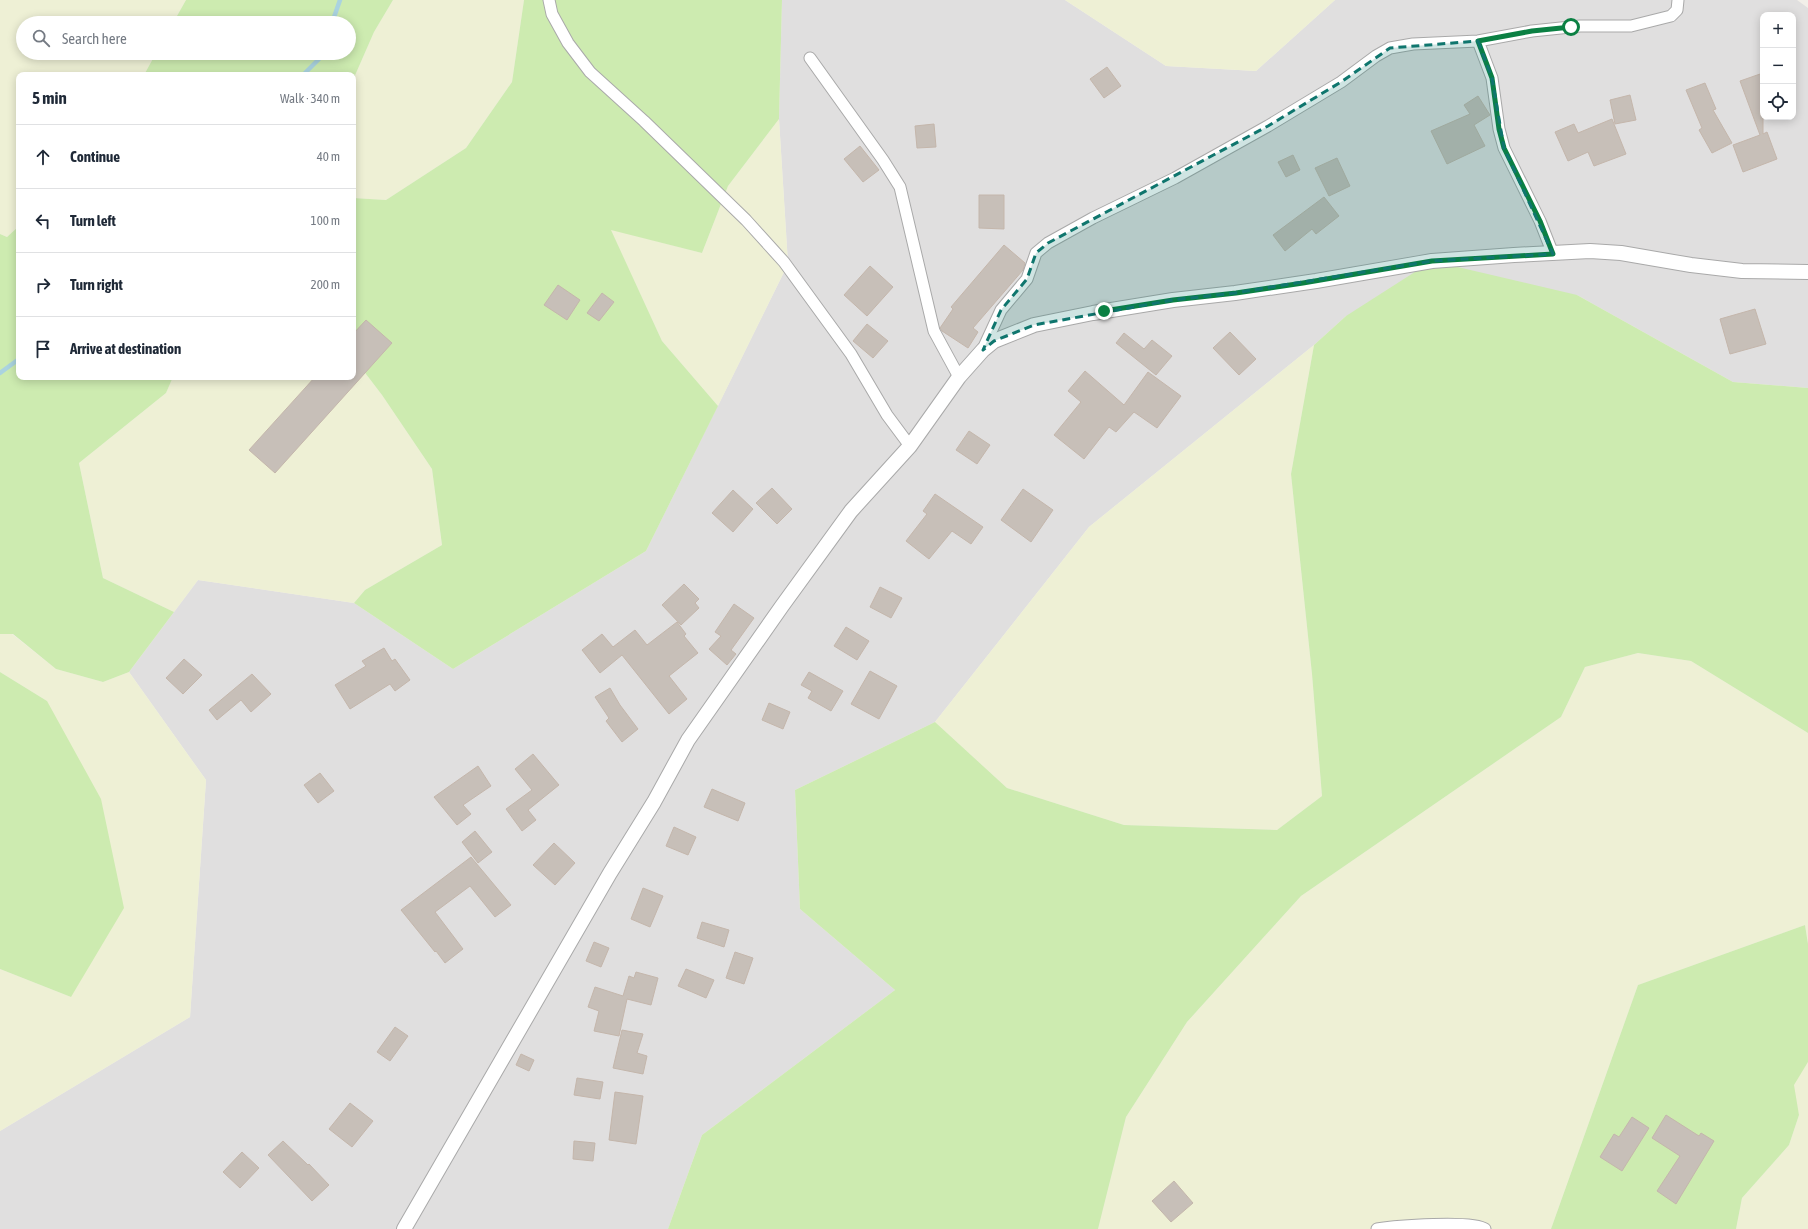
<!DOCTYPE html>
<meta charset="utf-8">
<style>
:root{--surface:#fff;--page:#f2f2f3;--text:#1f2937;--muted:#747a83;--line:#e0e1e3}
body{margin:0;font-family:"Asap Condensed",sans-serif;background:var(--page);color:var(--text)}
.controls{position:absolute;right:12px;top:12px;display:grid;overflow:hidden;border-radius:8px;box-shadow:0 2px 10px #0003}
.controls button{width:36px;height:36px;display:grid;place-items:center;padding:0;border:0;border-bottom:1px solid var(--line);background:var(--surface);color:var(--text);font:20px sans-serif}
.stop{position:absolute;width:12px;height:12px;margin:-9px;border:3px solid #0b8043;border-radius:50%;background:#fff}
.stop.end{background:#0b8043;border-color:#fff;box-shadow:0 1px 4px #0008}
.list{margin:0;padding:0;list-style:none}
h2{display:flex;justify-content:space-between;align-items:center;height:52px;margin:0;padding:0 16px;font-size:17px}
h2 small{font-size:13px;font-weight:400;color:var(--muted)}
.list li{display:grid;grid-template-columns:26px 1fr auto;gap:12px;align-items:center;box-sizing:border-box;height:64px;padding:0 16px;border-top:1px solid var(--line)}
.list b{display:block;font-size:15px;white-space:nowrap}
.list em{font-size:13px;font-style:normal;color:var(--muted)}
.icon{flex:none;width:22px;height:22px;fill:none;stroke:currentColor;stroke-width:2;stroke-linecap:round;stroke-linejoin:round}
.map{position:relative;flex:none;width:1808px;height:1229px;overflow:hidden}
.search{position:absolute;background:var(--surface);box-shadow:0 2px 10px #0003;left:16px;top:16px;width:340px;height:44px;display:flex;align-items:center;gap:10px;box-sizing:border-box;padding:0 14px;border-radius:22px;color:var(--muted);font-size:15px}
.panel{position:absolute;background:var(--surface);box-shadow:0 2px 10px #0003;left:16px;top:72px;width:340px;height:308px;border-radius:8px}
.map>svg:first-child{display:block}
</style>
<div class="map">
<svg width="1808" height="1229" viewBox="0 0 1808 1229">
<rect width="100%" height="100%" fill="#f2efe9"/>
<path fill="#e0dfdf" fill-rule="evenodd" d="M782,0H1065L1166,66L1256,71L1335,0H1797L1808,8V388L1733,382L1577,295L1346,316L1314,345L1089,527L935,722L795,790L800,909L895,990L702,1135L668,1229H0V1131L190,1017L206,780L129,672L198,580L354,603L453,669L646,551L788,264L779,119ZM1763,15H1793V117H1763Z"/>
<path fill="#eef0d5" d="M0,0H186L173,23H23V53H156L144,75H19V226L7,237L0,234Z
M393,0H524L512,82L466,148L386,200L353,198V80L374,32Z
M1065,0H1335L1256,71L1166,66Z
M779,119L788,264L718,406L662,341L610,229L702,253L728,186Z
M1314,345L1291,474L1312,674L1322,796L1277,830L1124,825L1007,788L935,722L1089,527Z
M353,357L382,395L432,469L442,545L365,590L354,603L198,580L174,612L103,578L79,463L166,393L173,377H353Z
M0,634H12L56,669L103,682L129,672L206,780L190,1017L0,1131V969L71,997L47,701L0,672Z
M1638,653L1691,661L1808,733V944L1805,925L1638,985L1551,1229H1098L1126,1117L1187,1022L1301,896L1561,717L1585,667Z
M1808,1062V1229H1736L1742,1198L1789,1145L1799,1115L1793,1085Z"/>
<path fill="#cdebb0" d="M186,0H393L374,32L353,80V75H144L156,53H349V23H173Z
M524,0H782L779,119L728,186L702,253L611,230L662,341L718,406L646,551L453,669L354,603L365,590L442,545L432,469L382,395L353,357V198L386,200L466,148L512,82Z
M19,226V377H173L166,393L79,463L103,578L174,612L129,672L103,682L56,669L13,634H0V234L7,237Z
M1432,261L1577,295L1733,382L1808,388V733L1691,661L1638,653L1585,667L1561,717L1301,896L1187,1022L1126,1117L1098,1229H668L702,1135L895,990L800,909L795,790L935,722L1007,788L1124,825L1277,830L1322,796L1312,674L1291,474L1314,345L1346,316Z
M0,672L47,701L101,799L124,908L71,997L0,969Z
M1805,925L1808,944V1062L1794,1085L1799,1115L1789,1145L1742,1198L1736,1229H1551L1638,985Z"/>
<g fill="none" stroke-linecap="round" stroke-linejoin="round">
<path stroke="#aad3df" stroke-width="4.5" d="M332,23L340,0
M303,75L320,58L322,53
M0,373L19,359"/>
</g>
<path fill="#c7bfb8" stroke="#c4b6ab" d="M1107,67L1121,86L1104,98L1090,79Z
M1763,73V134L1767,132L1777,159L1743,172L1733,145L1760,135L1740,81Z
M1705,83L1716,109L1713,110L1732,143L1712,153L1699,130L1702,128L1686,90Z
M1630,95L1636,120L1615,124L1610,100Z
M1478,96L1490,115L1474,125L1485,146L1447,164L1431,131L1470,114L1464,105Z
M1612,119L1626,154L1594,166L1588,152L1568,161L1555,132L1574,124L1578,133Z
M934,124L936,147L917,148L915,126Z
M860,146L879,170L863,182L844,159Z
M1293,155L1300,170L1286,177L1278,162Z
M1337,158L1350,186L1329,196L1315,168Z
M979,195H1004V229L979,228Z
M1324,197L1339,216L1316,234L1312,229L1285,251L1273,235Z
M1004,245L1025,263L1023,270L973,328L978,332L968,348L942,331L940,328L953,309L951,307Z
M870,266L893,287L867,316L844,295Z
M558,285L580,300L567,320L544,305Z
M602,293L614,302L599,321L587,313Z
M1755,309L1766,344L1730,354L1720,319Z
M366,320L392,343L275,473L249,450L315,377H353V334Z
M867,324L888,341L873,358L853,341Z
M1230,332L1256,359L1239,375L1213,348Z
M1124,333L1144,349L1152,340L1172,356L1156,375L1116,343Z
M1085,371L1124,405L1148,372L1181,396L1157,428L1134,412L1116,432L1109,427L1084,459L1054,435L1081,402L1068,391Z
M969,431L990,445L977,464L956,450Z
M772,488L792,509L777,524L756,503Z
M1023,489L1053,510L1031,542L1001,520Z
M733,490L753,509L733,532L712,513Z
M935,494L983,527L971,544L952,531L929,559L906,541L927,514L923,511Z
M684,584L699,599L695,603L699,608L681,625L662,605Z
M880,587L902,598L891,618L870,607Z
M734,604L754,618L731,650L736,654L727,665L709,649L721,636L715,632Z
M677,622L686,634L684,636L698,653L669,676L687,699L669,714L622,655L600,673L582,650L602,634L613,647L635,630L647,645Z
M846,627L869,641L857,660L834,646Z
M384,648L392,661L395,659L410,680L395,691L390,684L350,709L335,685L366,666L362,661Z
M184,659L202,675L183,694L166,678Z
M870,671L897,686L879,719L851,704Z
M809,672L843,691L831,711L808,698L812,691L801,685Z
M252,674L271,694L251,712L241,700L217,720L209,710Z
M610,688L620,705L638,729L622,742L606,721L609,718L595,697Z
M769,703L790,712L783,729L762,720Z
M533,754L559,785L528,810L536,820L522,831L506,809L532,790L515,769Z
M478,766L491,786L463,805L471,814L457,825L434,797Z
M320,773L334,791L318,803L304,785Z
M712,789L745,803L738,821L704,807Z
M674,827L696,837L688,855L666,846Z
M475,831L492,852L478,863L462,842Z
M554,843L575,863L555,885L533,865Z
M471,857L511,905L495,917L470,886L435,912L463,949L445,963L436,951L435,952L401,910Z
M643,888L663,896L650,927L631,919Z
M702,922L729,930L724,947L697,938Z
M594,942L609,948L601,967L586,961Z
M735,952L753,958L744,984L726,978Z
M686,969L714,980L706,998L678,986Z
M636,972L658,978L651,1005L627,999L619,1036L594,1031L599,1011L588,1007L595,987L623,996L629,976L634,978Z
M395,1027L408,1036L390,1061L377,1052Z
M622,1030L643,1034L637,1053L647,1056L643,1074L613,1068Z
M521,1054L534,1060L529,1071L516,1065Z
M577,1078L603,1082L600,1099L574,1095Z
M615,1092L643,1096L636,1144L609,1140Z
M350,1103L373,1121L352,1147L329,1129Z
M1666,1115L1699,1136L1701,1133L1714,1141L1676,1204L1657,1191L1680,1156L1652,1138Z
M1632,1117L1649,1128L1622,1171L1600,1157L1614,1134L1619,1137Z
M283,1141L308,1165L309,1164L329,1185L312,1201L268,1155Z
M574,1141L595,1143L593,1161L573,1159Z
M242,1152L259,1168L240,1188L223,1172Z
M1174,1181L1193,1203L1171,1222L1152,1201Z"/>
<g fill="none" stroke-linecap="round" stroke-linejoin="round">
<g stroke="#a9a9a9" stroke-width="13">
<path id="minor" d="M549,0L552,14L568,43L590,72L644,121L746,220L784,262L851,354L887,415L910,446
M1478,41L1492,78L1499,129L1504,148L1540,221L1553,254
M810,58L883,160L900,187L934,331L959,377
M983,349L1001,310L1027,279L1036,253L1048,243L1093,218L1175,178L1268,126L1341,82L1376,56L1390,48L1413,44L1478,41L1532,31L1580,26H1631L1671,16L1677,10L1678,0
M1377,1229C1395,1226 1473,1220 1485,1229"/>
</g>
<g stroke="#a9a9a9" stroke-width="16">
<path id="tertiary" d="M404,1229L610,873L654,802L688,740L782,606L851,511L910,446L959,377L983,350L994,341L1034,325L1093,313L1173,300L1235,293L1316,281L1432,261L1514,255L1590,251L1621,253L1691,265L1742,271L1808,272"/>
</g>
<use href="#minor" stroke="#fff" stroke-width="11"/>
<use href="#tertiary" stroke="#fff" stroke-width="14"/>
</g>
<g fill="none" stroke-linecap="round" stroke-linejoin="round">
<path stroke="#0b8043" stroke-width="5" d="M1104,311L1173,300L1236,293L1303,283L1432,261L1553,254L1540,221L1504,148L1499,129L1492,78L1478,41L1532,31L1571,27"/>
</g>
<path fill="#0f766e" fill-opacity="0.2" stroke="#0f766e" stroke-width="3" stroke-dasharray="8 5" stroke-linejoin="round" d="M1478,41L1492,78L1504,148L1553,254L1432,261L1235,293L1173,300L1034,325L994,341L983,350L1001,310L1027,279L1036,253L1048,243L1268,126L1341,82L1390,48Z"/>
</svg>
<div class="controls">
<button>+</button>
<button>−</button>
<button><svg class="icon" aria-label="locate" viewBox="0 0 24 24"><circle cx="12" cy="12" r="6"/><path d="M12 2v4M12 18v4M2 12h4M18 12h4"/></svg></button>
</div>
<div class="stop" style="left:1571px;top:27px"></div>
<div class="stop end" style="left:1104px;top:311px"></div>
<div class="search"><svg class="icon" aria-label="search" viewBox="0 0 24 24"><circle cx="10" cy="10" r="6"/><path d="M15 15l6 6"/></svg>Search here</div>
<section class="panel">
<h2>5 min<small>Walk · 340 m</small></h2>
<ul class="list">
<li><svg class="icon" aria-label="ahead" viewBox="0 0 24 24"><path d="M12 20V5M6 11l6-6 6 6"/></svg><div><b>Continue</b></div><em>40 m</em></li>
<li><svg class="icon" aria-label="left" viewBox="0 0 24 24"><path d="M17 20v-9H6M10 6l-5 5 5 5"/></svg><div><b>Turn left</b></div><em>100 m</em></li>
<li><svg class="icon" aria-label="right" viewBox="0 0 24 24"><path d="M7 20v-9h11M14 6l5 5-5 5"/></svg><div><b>Turn right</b></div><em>200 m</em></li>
<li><svg class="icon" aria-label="arrive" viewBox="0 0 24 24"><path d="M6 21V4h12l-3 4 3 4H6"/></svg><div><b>Arrive at destination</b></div></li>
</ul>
</section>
</div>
